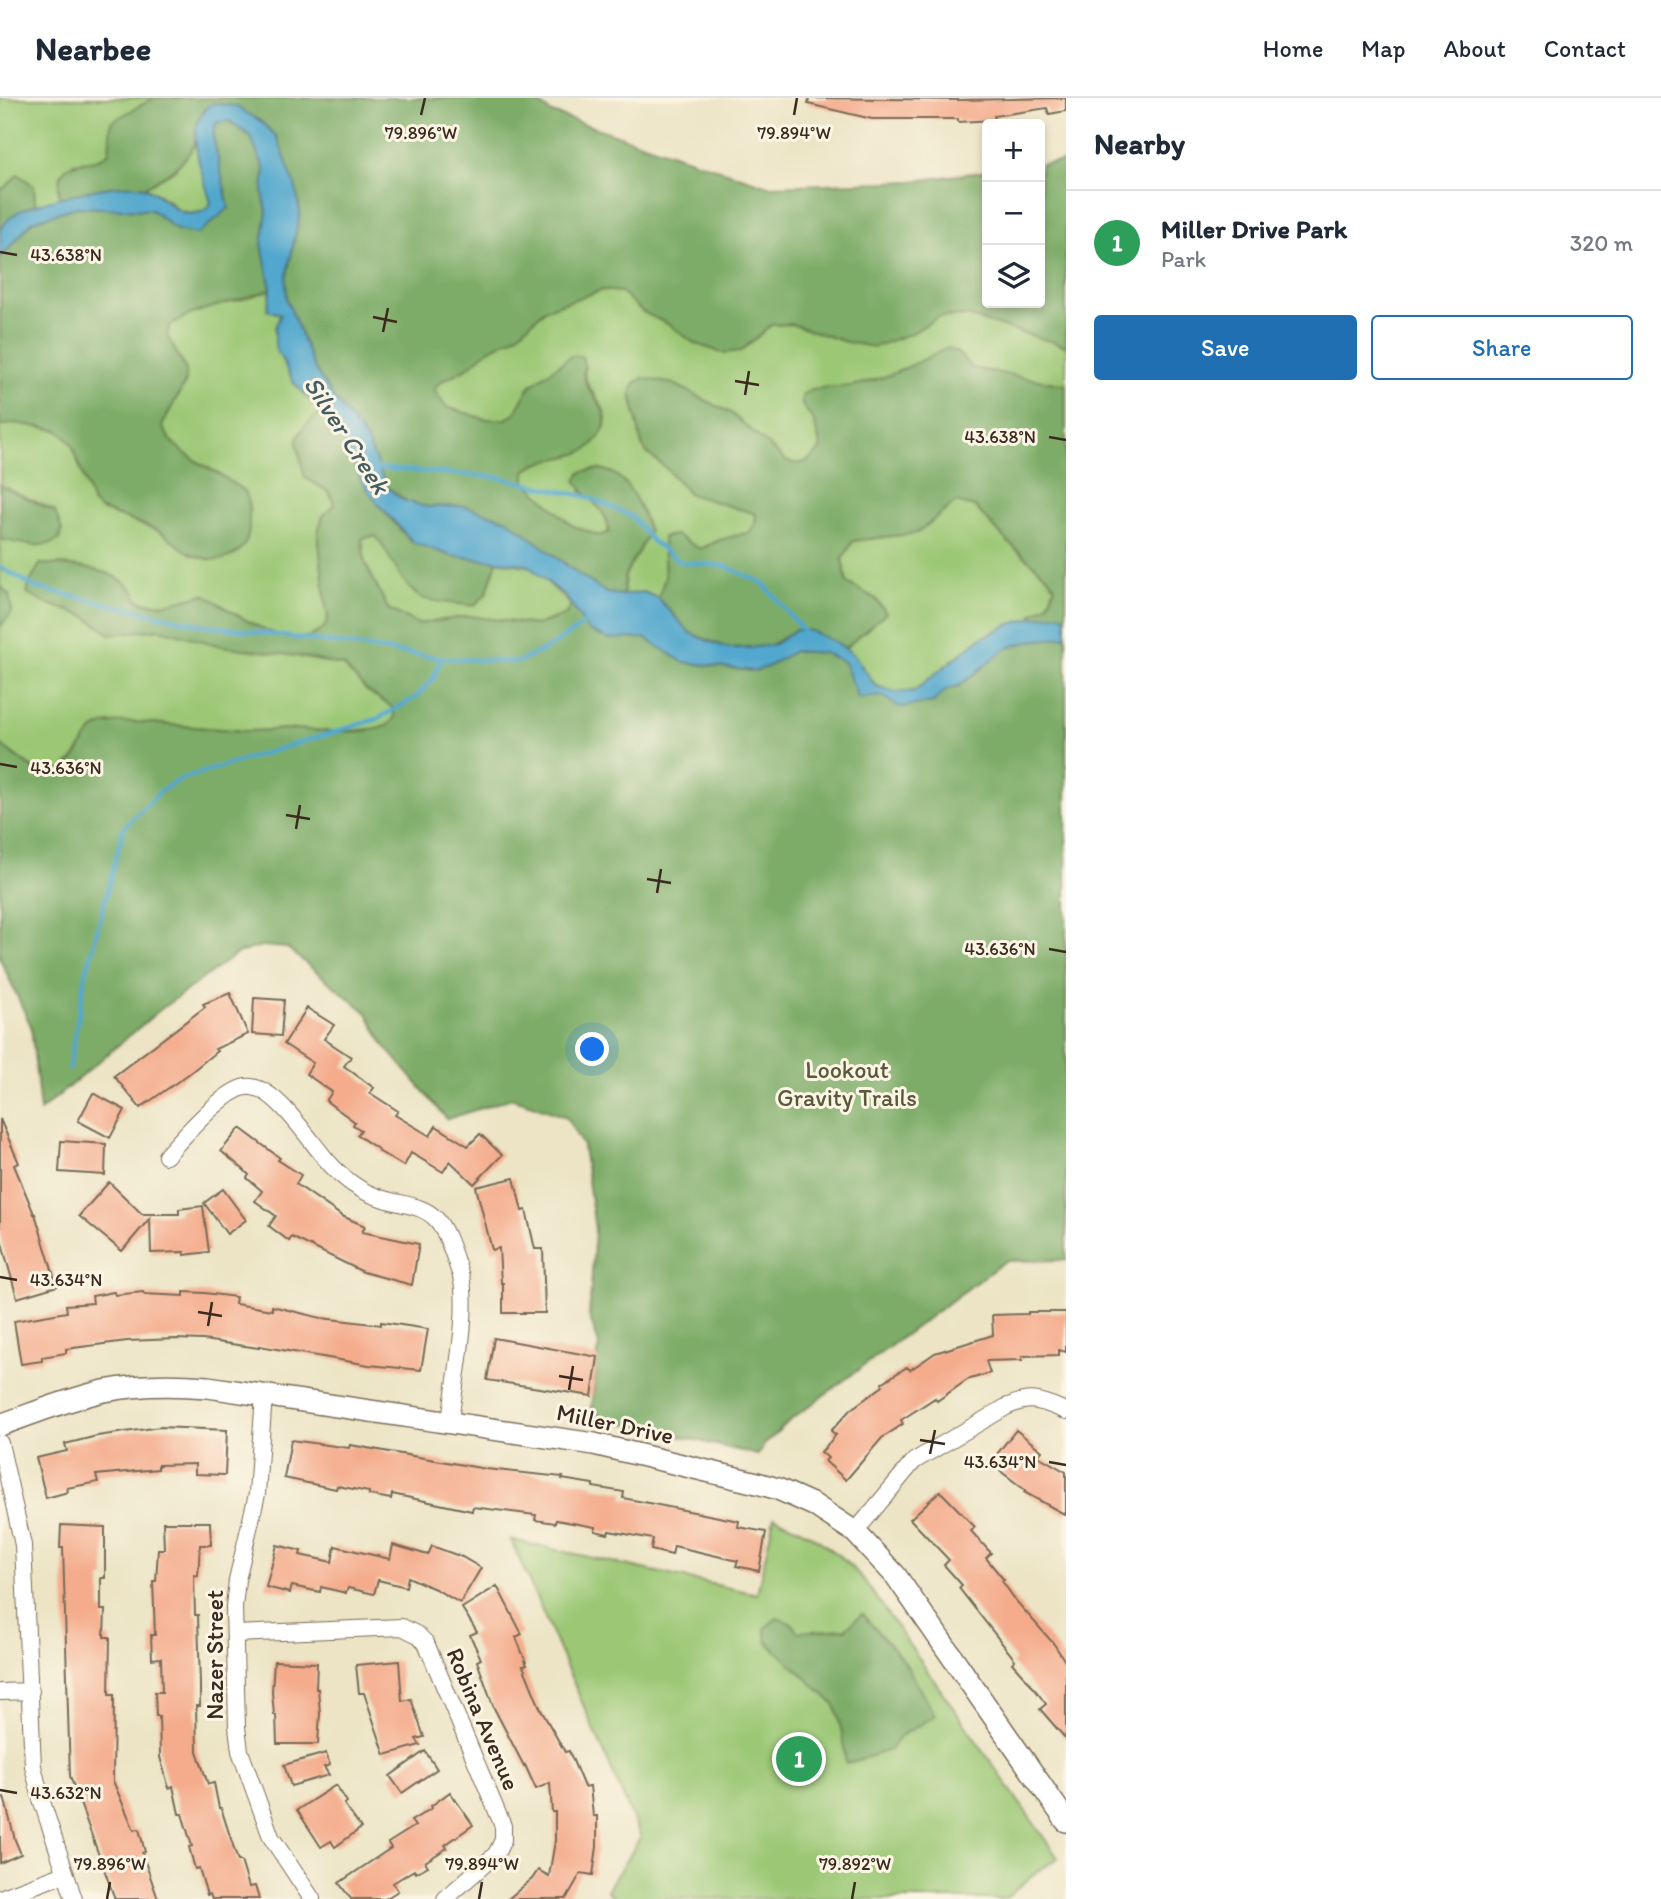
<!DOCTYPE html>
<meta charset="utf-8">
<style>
:root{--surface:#fff;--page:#f6f6f7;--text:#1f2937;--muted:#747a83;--line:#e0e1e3;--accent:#1f6fb2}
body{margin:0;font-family:Itim,sans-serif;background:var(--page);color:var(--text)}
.controls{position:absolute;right:21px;top:21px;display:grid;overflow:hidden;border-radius:7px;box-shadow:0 4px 10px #0003}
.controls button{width:63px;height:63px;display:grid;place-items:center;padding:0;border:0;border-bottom:2px solid var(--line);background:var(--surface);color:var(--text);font:35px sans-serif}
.you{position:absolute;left:593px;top:952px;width:24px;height:24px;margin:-18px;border:5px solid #fff;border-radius:50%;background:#1a73e8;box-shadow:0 0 0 10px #1a73e833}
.badge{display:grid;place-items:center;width:46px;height:46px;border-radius:50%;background:var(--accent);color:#fff;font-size:23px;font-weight:700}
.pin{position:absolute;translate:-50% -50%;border:4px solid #fff;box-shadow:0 2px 7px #0006}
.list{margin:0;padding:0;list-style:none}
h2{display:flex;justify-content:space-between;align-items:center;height:91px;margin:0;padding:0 28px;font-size:30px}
h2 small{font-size:23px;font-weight:400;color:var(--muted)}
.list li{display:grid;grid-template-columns:46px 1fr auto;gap:21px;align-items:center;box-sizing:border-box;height:105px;padding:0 28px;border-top:2px solid var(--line)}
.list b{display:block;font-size:26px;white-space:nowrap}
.list p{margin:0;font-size:23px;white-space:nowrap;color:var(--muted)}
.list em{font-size:23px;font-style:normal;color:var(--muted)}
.actions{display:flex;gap:14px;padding:21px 28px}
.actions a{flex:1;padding:16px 0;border:2px solid var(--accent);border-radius:7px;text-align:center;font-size:24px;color:var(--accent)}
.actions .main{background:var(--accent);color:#fff}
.icon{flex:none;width:38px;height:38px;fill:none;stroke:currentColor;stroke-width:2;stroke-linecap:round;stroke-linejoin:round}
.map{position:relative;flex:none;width:1066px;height:1801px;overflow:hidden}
header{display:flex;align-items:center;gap:42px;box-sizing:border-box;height:98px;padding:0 35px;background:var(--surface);border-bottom:2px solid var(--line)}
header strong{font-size:33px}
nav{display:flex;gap:38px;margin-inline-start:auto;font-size:24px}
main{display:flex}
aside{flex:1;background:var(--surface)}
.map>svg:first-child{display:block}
</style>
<header>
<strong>Nearbee</strong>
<nav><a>Home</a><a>Map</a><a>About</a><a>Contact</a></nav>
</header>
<main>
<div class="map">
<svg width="1066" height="1801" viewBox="0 0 1066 1801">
<rect width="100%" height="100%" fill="#fcf5e5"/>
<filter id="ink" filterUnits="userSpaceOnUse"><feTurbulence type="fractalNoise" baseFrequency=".0143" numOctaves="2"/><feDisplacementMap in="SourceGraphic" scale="14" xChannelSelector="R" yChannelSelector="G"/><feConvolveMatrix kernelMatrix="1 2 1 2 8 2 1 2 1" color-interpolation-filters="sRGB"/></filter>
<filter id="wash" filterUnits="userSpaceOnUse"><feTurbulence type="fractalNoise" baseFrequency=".00686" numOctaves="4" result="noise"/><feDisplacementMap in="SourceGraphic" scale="28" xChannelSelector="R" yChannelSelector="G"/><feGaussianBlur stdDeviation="1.57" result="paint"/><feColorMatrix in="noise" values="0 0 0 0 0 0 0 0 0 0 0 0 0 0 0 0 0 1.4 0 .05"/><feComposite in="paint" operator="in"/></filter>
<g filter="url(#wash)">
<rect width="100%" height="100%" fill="#ece4c5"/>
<path fill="#9cc876" stroke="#6c794a" stroke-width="2" d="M0,0H154L111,24L110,54L103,61L73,65L58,90L60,101L35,107L34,88H7L0,92Z
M195,43L211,105L209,110L200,115L179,113L168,102L145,89L175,72Z
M271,191L267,212L281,216L294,285L323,314L313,320L305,380C317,387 332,392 334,407L323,418L318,434L326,508C329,518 329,526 320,533C289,557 231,512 204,496L167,506L147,505L138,502L108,475L59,466L45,505L85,518L110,536L161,531L344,568L366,592L392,609L395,619L389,627L379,630L340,634L291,631L246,633L147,625H108L91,635L74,660L60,674L50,676L31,669L0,646V529L12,514L9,497L0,488V441C20,445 41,452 59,442L55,413L0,387V328L15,325L57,332L65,338L72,347L93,406L101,412L159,433L193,457L220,376C198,365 171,351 161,327L186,283V272L167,238L169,228C200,207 237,206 271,191Z
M602,192L621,194L643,214L670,227L694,245L741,253L771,227L791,226L846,244L912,235L938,219L967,218L1066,248V287L972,270L958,255L948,250L891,277L852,288L810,291L802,307L814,323L821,351C809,363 803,369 786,363L731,315L674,286L635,285L631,295L642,347L648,356L664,368L690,396L756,416L755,426L750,434L720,442L700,451L676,437L663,439L665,480L658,500L643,494L623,497L625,477L649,434C642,409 631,391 611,374L581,393C595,404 608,415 609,434L599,438L571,427L525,383V373C549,354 579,367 599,339C602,335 605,330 606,324C607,303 581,291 585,268L530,288L515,315L506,321H485L446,309L434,292L440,284L467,270L490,251L516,238L546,211Z
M956,404L975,409L1007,443L1048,479L1055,489L1048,506L1033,516L1032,520L1008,527L979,541L914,593L895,594L876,588L853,556L845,550L886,515L876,501L847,485L842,462L853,443L917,435Z
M376,438L391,458L486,496L497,463L531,469L571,507L566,516L536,527L469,518L418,526L388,511L365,465L362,440Z
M774,1419C809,1433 839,1454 864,1482L1058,1760L1038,1773L1005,1801H615L607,1792L641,1739L511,1442L757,1496Z"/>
<path fill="#7dac67" stroke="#5c6b42" stroke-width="2" d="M154,0H531L552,15L768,88L915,83L987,73V205H1040V66L1066,63V248L967,218L938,219L912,235L874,249L846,244L791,226L771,227L741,253L722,255L694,245L670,227L643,214L621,194L602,192L546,211L516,238L490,251L467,270L440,284L434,292L446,309L485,321H506L515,315L530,288L571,258H582C586,268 582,272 584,280C591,303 617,313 599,339C591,350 585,354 572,357C556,361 538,363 525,373V383L571,427L599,438L609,434C608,410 587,402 576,383L581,374C588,373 596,370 603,372C629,376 642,412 649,434L625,477L623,497L607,495L578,476L562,463L540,448L521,431L464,408L427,409L412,407L387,389L366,341L331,296L314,269L287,202L286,181L300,115L296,90L277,39L205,10C198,23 199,28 196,41C190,64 164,78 145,89C116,84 88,94 60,101C52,51 90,74 109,54L111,24Z
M227,22L250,38L265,72L263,94L267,114L262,146L271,191C237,206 200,207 169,228L167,238L186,272V283L162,327C173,356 207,367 231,384C235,387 241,390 244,393C251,402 249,415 249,425C250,459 220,469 192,456C179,450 170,438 157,432C138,424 119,418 101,412L93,406L72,347L65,338L57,332L15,325L0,328V161L33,123L76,109L152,112L177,132L229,110L213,39L216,25Z
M18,76L34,88L35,107L15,116L0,134V92L7,88Z
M948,250L958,255L972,270L1066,287V519L1060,516L1032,520L1033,516L1048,506L1055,489L1048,479L1007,443L975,409L956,404L917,435L853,443L842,462L847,485L876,501L886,515L845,550L811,533L795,532L769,548L728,550L690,535L658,500L665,480L663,439L676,437L700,451L720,442L750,434L755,426L756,416L690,396L664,368L648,356L642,347L631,295L635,285L643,280L674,286L731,315L786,363C803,369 809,363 821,351L814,323L802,307V297C815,287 834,290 850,288C885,283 916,265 948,250Z
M323,314L340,331L361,382L378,406L410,443L452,458L497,463L486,496L474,508C463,506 428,504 420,499C403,489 388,454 376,438L362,440L365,465L388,511L418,526L469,518L536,527L566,517L571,507L589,533L603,539L645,540L683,564L750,573L767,569L794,553L824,555L844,564L858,600L884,598L897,608L933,604L947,591L959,588L1007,550L1031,543L1066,538V1162L1005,1163L789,1323L764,1347L758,1357L591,1317L599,1246L589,1218L595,1131L583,1048L566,1019L512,1000L447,1021L384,947L367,915L287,850L262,848L238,855L161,911L40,1013L31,928L0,861V646C28,667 52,695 78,655C83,646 88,635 97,630C113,620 152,625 171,627C195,629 220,632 245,633C261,634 277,631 293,631C314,632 371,638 388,627C390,626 393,621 395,619L392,609L366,592L344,568L304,559L221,548L161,531L110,536L85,518L45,505L27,496L29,486L40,466C69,467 127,469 138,502C160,511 181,502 204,496C231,512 288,557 320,533C329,526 329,518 326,508L318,434L323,418L334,407C333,392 317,387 305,380L297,345C299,330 311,321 323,314Z
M0,387L55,414L62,432L59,442C41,452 20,445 0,441Z
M0,488L9,497L12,514L0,529Z
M862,1516L904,1563L935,1618L899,1639L890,1652L846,1666L842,1635L835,1607L767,1544L765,1530L777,1520L791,1525L798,1534L845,1531Z"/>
<path fill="#51a7cd" stroke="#466876" stroke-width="2" d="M214,5L235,8L262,24L277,39L296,90L300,115L286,181L287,202L314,269L331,296L366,341L387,389L403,402L427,409L464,408L508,422L578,476L607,495L623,497L643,494L658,500L690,535L708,543L728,550H749L775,546L795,532L811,533L836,544L853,556L876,588L895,594L914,593L979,541L1008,527L1032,520L1060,516L1066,519V538L1031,543L1007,550L959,588L947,591L933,604L902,609L897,608L883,598L858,600L844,564L824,555L794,553L767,569L755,573L683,564L645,540L608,541L589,533L566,499L526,466L452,458L414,445L378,406L361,382L339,331L294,285L275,249V229L281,216L267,212L271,191L262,146L267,114L263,95L265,72L250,38L230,23L216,25L213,39L229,110L198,136L177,132L152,112L76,109L32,123L0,161C0,153 0,141 0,134C2,127 12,117 18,114C40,103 121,82 143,89C157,93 166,106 178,112C189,118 206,116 211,105C203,76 179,23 214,5Z"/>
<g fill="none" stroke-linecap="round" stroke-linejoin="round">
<path stroke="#51a7cd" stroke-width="4.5" d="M376,370L497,379L588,399L631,418L653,444L681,464L725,468L763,485L805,535
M0,469L37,490L198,526L442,560L518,564L550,549L588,523
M69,971L85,879L124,729L162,692L181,681L377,621L415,600L433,581L442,560"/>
</g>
<g id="blocks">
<path fill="#f4ac8c" d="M809,0L962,2L1066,0V13L1049,16L1047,10L994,18L995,22L958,24V21H872L808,6Z
M230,895L248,936L215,951L217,953L190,975L140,1010L114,978L205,909L203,906Z
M254,900L284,902L281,938L252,936Z
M307,910L334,927L324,941L351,959L344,968L374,990L370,995L398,1013L395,1017L430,1038L436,1028L468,1048L480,1036L502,1057L474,1086L450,1063L443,1074L411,1055L404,1068L378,1053L379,1052L357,1037L361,1032L353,1027L355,1024L326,1003L332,994L306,976L313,965L284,946Z
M93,995L125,1012L110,1040L78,1023Z
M0,1021L19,1065L14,1067L34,1116H35L57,1188L17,1200L0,1138Z
M240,1030L280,1060L278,1062L301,1077L296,1086L342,1118L365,1128L362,1134L419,1146L412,1187L363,1174L292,1139L289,1143L269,1128L276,1118L255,1103L262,1093L247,1080L249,1077L243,1071L221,1053Z
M61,1043L106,1046L105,1077L59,1074Z
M514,1080L522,1113L526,1112L535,1151H543L545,1215H503V1185H501L499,1150L492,1152L476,1089Z
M109,1084L142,1116H179V1111L203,1108L209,1154L184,1157V1154L151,1155L150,1120L122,1153L79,1118Z
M223,1091L246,1122L227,1136L204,1105Z
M114,1194L115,1197L143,1194L144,1196L184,1198V1194L205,1195L236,1199L235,1206L272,1212V1208L321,1220L381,1227V1224L428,1231L421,1272L369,1267L259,1248V1250L203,1242L176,1241L127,1243L66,1251V1255L42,1259V1263L21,1266L14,1223L67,1214L66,1207L93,1205L92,1198Z
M1028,1214H1066V1254L1059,1252V1257L1022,1258V1262L986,1263L990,1275L967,1282L937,1303L935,1300L901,1322L903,1326L882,1340L846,1382L825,1363L828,1360L821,1354L836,1337L831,1333L850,1312L883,1288L882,1285L907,1269L910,1272L935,1255L993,1237L992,1217L1028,1216Z
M494,1240L598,1259L592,1298L487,1282Z
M160,1329L227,1332L225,1377L195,1376V1366L158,1367V1371L96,1377L98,1384L67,1390L68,1394L46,1400L36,1360L67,1353L65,1346L97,1338Z
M1016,1332L1042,1353L1038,1358L1066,1374V1417L1024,1394L1025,1392L990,1365Z
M291,1342L349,1350L350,1347L486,1371L563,1379L562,1381L593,1386V1389L624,1394L623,1400L739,1423L738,1429L766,1434L759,1473L736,1468L738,1463L674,1448L672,1457L651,1452L653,1441L609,1433L608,1436L595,1433V1429L556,1422L555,1425L535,1422L536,1417L473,1409L472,1413L392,1396L391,1401L369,1397V1394L337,1388L336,1391L284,1380Z
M940,1393L975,1429L971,1433L991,1455L986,1460L1004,1482L1002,1483L1016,1503L1054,1546L1066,1565V1641L1040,1611L1046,1606L1030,1585L1012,1565L1015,1562L959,1490L962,1487L944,1467L949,1462L910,1421Z
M163,1424H210L211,1447H200L198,1478L194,1477L195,1517H198L200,1587V1608H196L197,1653L208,1686L214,1685L219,1710H221L238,1763H241L249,1789L255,1788L259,1801H212L210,1796L207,1797L199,1770L195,1771L189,1749L192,1748L182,1716H179L173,1688L169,1690L160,1659L159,1618H156L155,1594H162L161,1560L152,1561L151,1537H155L153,1483H156L158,1451H164Z
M61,1427L105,1429V1480H101V1512H105L104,1539H110L109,1597H114L113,1683L134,1732L139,1731L145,1754L142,1755L158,1801H115L70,1678L63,1450H60Z
M277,1447L301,1453L300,1457L332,1464L335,1448L390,1461L393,1447L428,1457L432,1448L462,1459L481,1470L460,1505L435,1491L408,1479L406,1489L378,1482L374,1496L348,1490L346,1495L321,1489L320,1494L292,1488L290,1495L266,1489Z
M497,1488L522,1536L516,1539L527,1567L523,1568L541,1612L565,1654L569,1653L584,1689L590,1688L593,1718H597V1749L593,1777L581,1775L566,1801H508L532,1781L538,1772L549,1778L555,1743V1714H552L550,1685L536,1691L525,1667L524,1668L494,1610L477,1563L481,1561L470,1537L477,1534L462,1510Z
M274,1563L317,1565L316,1591H318L320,1615L318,1646H277L276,1617H274L272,1594Z
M399,1563L402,1603L411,1601L424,1639L416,1641L420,1647L385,1657L364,1595H359L356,1567Z
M425,1653L437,1671L402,1695L390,1678Z
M326,1655L330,1667L324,1669L329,1677L291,1688L284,1667Z
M336,1687L347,1704L344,1706L361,1730L335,1749L331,1743L321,1749L297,1712Z
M450,1694L473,1727L445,1747L447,1750L425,1764L428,1768L416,1775L414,1772L393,1785L398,1793L385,1801H351L339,1785L391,1750L388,1745L415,1728L411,1723L432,1710L431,1708Z
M4,1699L15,1742L21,1756L0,1765V1700Z"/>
</g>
</g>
<g filter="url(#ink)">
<use href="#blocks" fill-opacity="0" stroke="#796b58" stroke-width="2"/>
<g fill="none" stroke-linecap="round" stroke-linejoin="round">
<g stroke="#796b58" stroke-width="18">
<path id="street" d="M166,1058C181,1041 224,992 246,989C275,985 311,1046 330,1066C343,1080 360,1093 378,1099C397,1107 422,1105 437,1122C448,1135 454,1159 460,1175C471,1209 454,1286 450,1324
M264,1297L257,1396L237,1482L234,1509L237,1629L240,1653L271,1739L312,1801
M0,1345L23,1447L33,1668L41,1701L74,1801
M855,1434L914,1363L1006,1309C1032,1297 1041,1303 1066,1313
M235,1536L402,1529L418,1537L426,1545L503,1728V1742L496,1756L445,1801
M0,1594L31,1593
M0,1800L65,1776"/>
</g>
<g stroke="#796b58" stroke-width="24">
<path id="secondary" d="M0,1327C35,1315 68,1301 104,1293C138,1286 173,1286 208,1289L594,1346L757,1385L778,1391L814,1407L855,1434L896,1478L1066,1723"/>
</g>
<use href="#street" stroke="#fff" stroke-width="16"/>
<use href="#secondary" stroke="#fff" stroke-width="21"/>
</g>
</g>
<path fill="none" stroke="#3b2a1e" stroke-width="2.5" d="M421,17L425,0M794,17L797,0M0,154L17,157M373,219L397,224M383,234L388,210M735,283L759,287M745,297L749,273M1049,339L1066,342M0,666L17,669M286,717L310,721M296,731L300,707M647,781L671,785M657,795L661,771M1049,851L1066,854M0,1179L17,1182M198,1214L222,1218M208,1228L212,1204M559,1278L583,1282M569,1292L573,1268M920,1342L945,1346M930,1356L935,1332M1049,1364L1066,1367M0,1692L17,1695M107,1801L110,1784M479,1801L482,1784M852,1801L855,1784"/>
<g text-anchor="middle" stroke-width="6" stroke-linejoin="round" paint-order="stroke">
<g font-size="24" fill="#585938" stroke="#fcf5e5">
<text x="847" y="980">Lookout<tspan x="847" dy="28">Gravity Trails</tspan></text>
</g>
<g font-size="24" fill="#3b2a1e" stroke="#fcf5e5">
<text transform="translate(615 1326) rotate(12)" y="8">Miller Drive</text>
<text transform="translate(215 1557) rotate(-90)" y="8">Nazer Street</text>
<text transform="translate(483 1621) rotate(67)" y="8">Robina Avenue</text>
</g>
<g font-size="26" font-style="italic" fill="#445c64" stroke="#fcf5e5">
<text transform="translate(347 337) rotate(57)" y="9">Silver Creek</text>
</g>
</g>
<g font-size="18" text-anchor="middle" fill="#3b2a1e" stroke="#fcf5e5" stroke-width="6" stroke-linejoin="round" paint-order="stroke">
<text x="421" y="41">79.896°W</text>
<text x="794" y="41">79.894°W</text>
<text x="66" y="163">43.638°N</text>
<text x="1000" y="345">43.638°N</text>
<text x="66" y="676">43.636°N</text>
<text x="1000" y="857">43.636°N</text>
<text x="66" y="1188">43.634°N</text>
<text x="1000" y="1370">43.634°N</text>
<text x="66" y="1701">43.632°N</text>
<text x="110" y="1772">79.896°W</text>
<text x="482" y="1772">79.894°W</text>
<text x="855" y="1772">79.892°W</text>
</g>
</svg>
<div class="controls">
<button>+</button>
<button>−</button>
<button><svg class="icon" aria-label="layers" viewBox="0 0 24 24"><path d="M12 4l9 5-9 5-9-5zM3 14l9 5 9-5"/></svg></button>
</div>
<div class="you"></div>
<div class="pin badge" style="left:799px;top:1661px;background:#2e9e5b">1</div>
</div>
<aside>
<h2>Nearby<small></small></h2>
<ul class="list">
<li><span class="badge" style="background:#2e9e5b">1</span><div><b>Miller Drive Park</b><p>Park</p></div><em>320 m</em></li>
</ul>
<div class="actions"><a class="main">Save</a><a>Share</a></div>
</aside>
</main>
